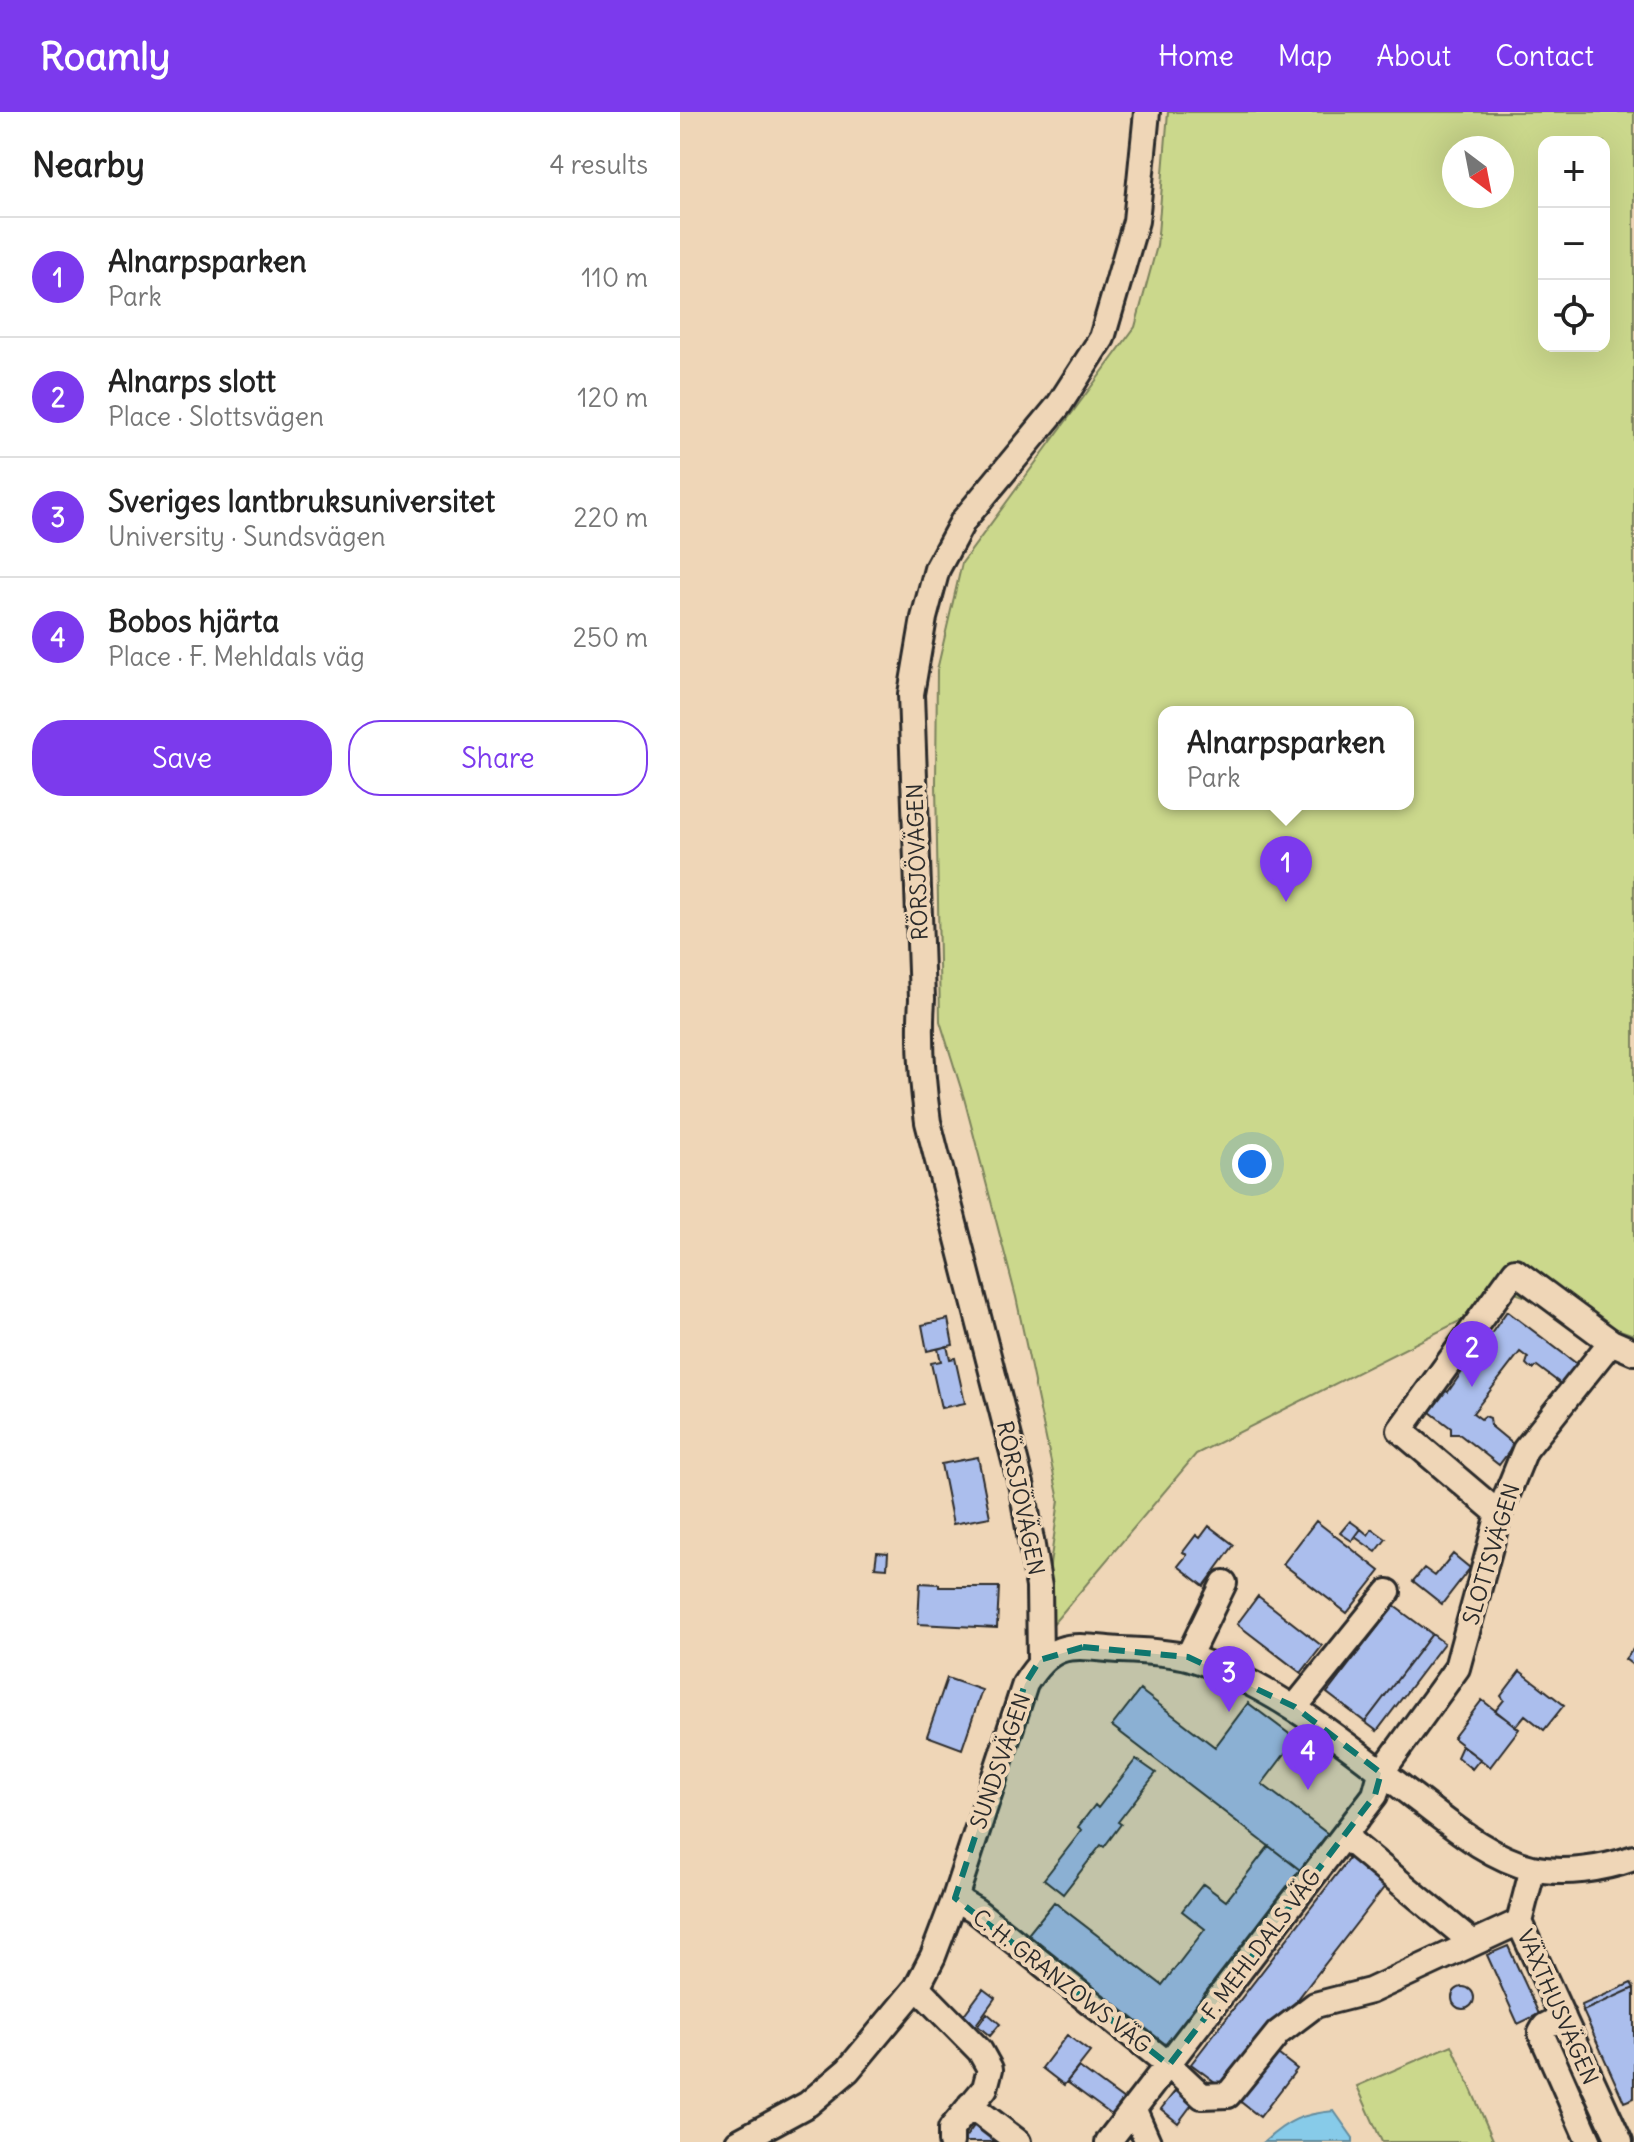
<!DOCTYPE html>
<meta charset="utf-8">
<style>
:root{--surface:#fff;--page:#f2f2f2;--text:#222;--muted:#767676;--line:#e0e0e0;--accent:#7c3aed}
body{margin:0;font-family:Delius,sans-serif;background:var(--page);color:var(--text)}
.controls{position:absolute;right:24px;top:24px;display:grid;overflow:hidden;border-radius:16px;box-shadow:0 8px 32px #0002}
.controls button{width:72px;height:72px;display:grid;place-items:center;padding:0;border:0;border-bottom:2px solid var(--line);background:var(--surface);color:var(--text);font:40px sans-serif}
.compass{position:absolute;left:762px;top:24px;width:72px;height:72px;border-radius:50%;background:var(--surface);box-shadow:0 8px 32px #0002;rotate:148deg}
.you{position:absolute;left:572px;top:1052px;width:28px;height:28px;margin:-20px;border:6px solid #fff;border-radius:50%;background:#1a73e8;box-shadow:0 0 0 12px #1a73e833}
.badge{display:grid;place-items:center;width:52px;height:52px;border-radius:50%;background:var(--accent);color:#fff;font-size:26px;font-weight:700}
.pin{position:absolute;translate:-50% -66px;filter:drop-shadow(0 2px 4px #0008)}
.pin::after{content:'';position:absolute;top:42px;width:28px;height:24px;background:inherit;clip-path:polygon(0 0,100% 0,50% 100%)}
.popup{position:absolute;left:478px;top:594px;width:256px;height:104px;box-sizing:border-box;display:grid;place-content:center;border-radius:16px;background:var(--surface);filter:drop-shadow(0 2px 6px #0005);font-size:26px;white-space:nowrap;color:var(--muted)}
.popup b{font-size:30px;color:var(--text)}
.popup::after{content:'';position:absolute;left:50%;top:100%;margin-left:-16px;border:16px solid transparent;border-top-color:var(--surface)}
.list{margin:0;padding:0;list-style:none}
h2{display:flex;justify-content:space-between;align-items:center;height:104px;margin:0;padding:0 32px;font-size:34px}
h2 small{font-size:26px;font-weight:400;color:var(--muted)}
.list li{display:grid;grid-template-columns:52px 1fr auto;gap:24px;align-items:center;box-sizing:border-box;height:120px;padding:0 32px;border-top:2px solid var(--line)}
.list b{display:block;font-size:30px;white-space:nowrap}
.list p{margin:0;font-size:26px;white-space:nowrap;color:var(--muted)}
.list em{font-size:26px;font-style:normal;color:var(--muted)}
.actions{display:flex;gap:16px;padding:24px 32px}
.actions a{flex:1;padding:18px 0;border:2px solid var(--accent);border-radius:32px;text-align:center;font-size:28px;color:var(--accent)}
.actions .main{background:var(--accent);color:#fff}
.icon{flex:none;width:44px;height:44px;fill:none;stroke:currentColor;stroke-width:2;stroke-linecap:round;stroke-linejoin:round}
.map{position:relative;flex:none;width:954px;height:2030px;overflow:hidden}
header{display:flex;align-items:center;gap:48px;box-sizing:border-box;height:112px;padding:0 40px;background:var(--accent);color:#fff}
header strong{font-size:38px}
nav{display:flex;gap:44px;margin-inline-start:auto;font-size:28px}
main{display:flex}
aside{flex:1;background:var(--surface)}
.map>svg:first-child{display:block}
</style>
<header>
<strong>Roamly</strong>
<nav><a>Home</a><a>Map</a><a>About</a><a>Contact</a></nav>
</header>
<main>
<aside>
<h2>Nearby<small>4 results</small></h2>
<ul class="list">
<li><span class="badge">1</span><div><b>Alnarpsparken</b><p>Park</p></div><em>110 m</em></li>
<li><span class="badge">2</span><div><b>Alnarps slott</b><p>Place · Slottsvägen</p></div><em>120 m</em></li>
<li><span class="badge">3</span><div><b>Sveriges lantbruksuniversitet</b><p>University · Sundsvägen</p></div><em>220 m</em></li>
<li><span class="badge">4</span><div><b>Bobos hjärta</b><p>Place · F. Mehldals väg</p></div><em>250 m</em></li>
</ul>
<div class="actions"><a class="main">Save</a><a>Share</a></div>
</aside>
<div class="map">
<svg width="954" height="2030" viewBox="0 0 954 2030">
<rect width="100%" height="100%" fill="#efd6b7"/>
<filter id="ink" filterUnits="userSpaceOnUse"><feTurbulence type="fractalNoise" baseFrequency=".0125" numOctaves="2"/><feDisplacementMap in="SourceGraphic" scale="16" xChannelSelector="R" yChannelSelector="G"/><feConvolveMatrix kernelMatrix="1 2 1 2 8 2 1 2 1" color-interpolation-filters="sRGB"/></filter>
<g filter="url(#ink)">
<path fill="#cbd88c" stroke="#7b825c" stroke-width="2" fill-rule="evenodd" d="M488,0H954V1223L835,1181L516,1342L373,1512L362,1511L379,1388L336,1185L284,986L260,909L256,671L257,558L282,451L455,215L477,134ZM864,30H924V234H864ZM774,36H822V84H774ZM484,600H728V692H484Z
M772,1933L814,2030H702L677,1974Z"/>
<path fill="#87cbe9" stroke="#628b9d" stroke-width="2" d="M654,1999L673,2026V2030H584C608,2008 622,2002 654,1999Z"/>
<path fill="#abbeed" stroke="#2b2b2b" stroke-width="2" d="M827,1199L897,1252L881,1272L857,1254L853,1257L849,1255L846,1252L848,1246L840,1240L793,1301L801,1307L805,1304L810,1306L811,1314L834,1333L819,1353L779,1322H771V1316L750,1300L766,1279L768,1280L795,1241L797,1242Z
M268,1207L273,1233L247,1239L242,1213Z
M267,1234L270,1247L275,1246L285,1291L261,1296L251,1251L261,1249L258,1237Z
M298,1345L310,1405L273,1412L261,1352Z
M636,1409L700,1459L667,1501L603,1452Z
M670,1409L681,1417L672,1429L660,1421Z
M529,1414L554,1433L524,1474L498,1454L507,1443L503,1440L516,1423L520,1426Z
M681,1417L688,1423L692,1417L706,1427L696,1440L675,1425Z
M197,1440L208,1441L207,1456L195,1455Z
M773,1442L790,1456L762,1492L733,1469L744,1456L755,1464Z
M240,1471L259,1472V1475H319L317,1516L238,1512Z
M578,1484L642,1534L621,1561L557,1512Z
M714,1494L752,1522L685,1610L647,1581Z
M752,1522L764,1531L697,1619L685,1610Z
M954,1536V1554L945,1547Z
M840,1559L884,1593L864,1618L845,1603L836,1614L815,1599L824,1588L821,1584Z
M267,1566L302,1578L282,1637L247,1624Z
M460,1578L535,1635L568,1591L616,1627L582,1672L652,1725L624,1761L432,1614Z
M802,1588L839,1617L810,1655L773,1626Z
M782,1634L800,1647L792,1657L777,1645Z
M456,1647L476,1661L438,1710L441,1712L424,1735L421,1733L383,1782L364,1767L402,1718L398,1715L415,1693L418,1696Z
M589,1734L624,1761L490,1937L345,1826L374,1790L482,1873L525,1817L502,1799L523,1772L546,1789Z
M673,1741L709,1769L547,1979L511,1952Z
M828,1834L859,1902L838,1912L807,1843Z
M951,1871L954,1876L903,1899L902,1893Z
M772 1886a11 11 0 1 1 22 0a11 11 0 1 1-22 0Z
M954,1876V1986L944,1990L903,1899Z
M303,1877L315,1886L295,1914L283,1904Z
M307,1901L320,1912L310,1924L298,1914Z
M387,1923L410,1940L384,1973L362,1956Z
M594,1939L617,1957L580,2005L557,1987Z
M399,1955L448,1991L436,2006L387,1970Z
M496,1978L513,1991L498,2011L481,1997Z
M297,2010L323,2030H282Z"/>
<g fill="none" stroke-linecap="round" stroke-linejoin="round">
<g stroke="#2b2b2b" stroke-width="30">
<path id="minor" d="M819,1402L720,1318L835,1159L931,1230L954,1240
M508,1545L544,1471
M360,1548L359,1475L342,1376L248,1010C242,968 239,928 242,887L231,582L244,506L257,457L283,409L379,293L422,226L456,109L467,0
M615,1595L708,1480
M664,1724L793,1831
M853,1756L839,1810L940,2030
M275,1786L295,1798L489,1953L522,1984L548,1983L598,1921L635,1893L690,1879L839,1810
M237,1875L300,1939L310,1957L305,1976L271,2017V2030
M883,1905L865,1914L861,1921L909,2030
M290,1993L338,2030
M454,1998L468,2030
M58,2030L128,1992L168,1958L237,1875L253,1844L275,1786L345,1572C373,1527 391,1534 439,1538C462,1539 489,1540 511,1546C595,1573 664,1631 733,1684C769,1711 807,1745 852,1756C884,1763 923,1757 954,1746
M428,2030L695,1683L701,1661L777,1556L819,1402L845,1338L931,1230"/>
</g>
<use href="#minor" stroke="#efd6b7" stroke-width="24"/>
</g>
</g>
<path fill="#0f766e" fill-opacity="0.2" stroke="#0f766e" stroke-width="6" stroke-dasharray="16 10" stroke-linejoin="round" d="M403,1535L508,1545L615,1595L701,1661L695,1683L489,1953L275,1786L345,1572L360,1548Z"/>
<g text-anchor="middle" stroke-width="8" stroke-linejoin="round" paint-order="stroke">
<g font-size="22" fill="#2b2b2b" stroke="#efd6b7">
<text transform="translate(237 750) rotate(-92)" y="8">RÖRSJÖVÄGEN</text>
<text transform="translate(341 1386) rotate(78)" y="8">RÖRSJÖVÄGEN</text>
<text transform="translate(811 1442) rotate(-73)" y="8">SLOTTSVÄGEN</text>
<text transform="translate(320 1649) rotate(-71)" y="8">SUNDSVÄGEN</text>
<text transform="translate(581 1832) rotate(-53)" y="8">F. MEHLDALS VÄG</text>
<text transform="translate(382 1869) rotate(38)" y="8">C. H. GRANZOWS VÄG</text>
<text transform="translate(878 1895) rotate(66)" y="8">VÄXTHUSVÄGEN</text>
</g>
</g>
</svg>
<div class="controls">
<button>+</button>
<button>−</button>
<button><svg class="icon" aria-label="locate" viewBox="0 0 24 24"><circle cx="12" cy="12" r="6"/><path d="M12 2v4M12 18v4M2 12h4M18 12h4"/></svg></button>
</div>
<svg class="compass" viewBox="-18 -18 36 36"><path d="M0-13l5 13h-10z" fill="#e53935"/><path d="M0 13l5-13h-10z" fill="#767676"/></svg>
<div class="you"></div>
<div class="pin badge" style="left:606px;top:790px">1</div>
<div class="popup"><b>Alnarpsparken</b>Park</div>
<div class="pin badge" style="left:792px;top:1275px">2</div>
<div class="pin badge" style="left:549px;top:1600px">3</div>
<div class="pin badge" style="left:628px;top:1678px">4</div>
</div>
</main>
